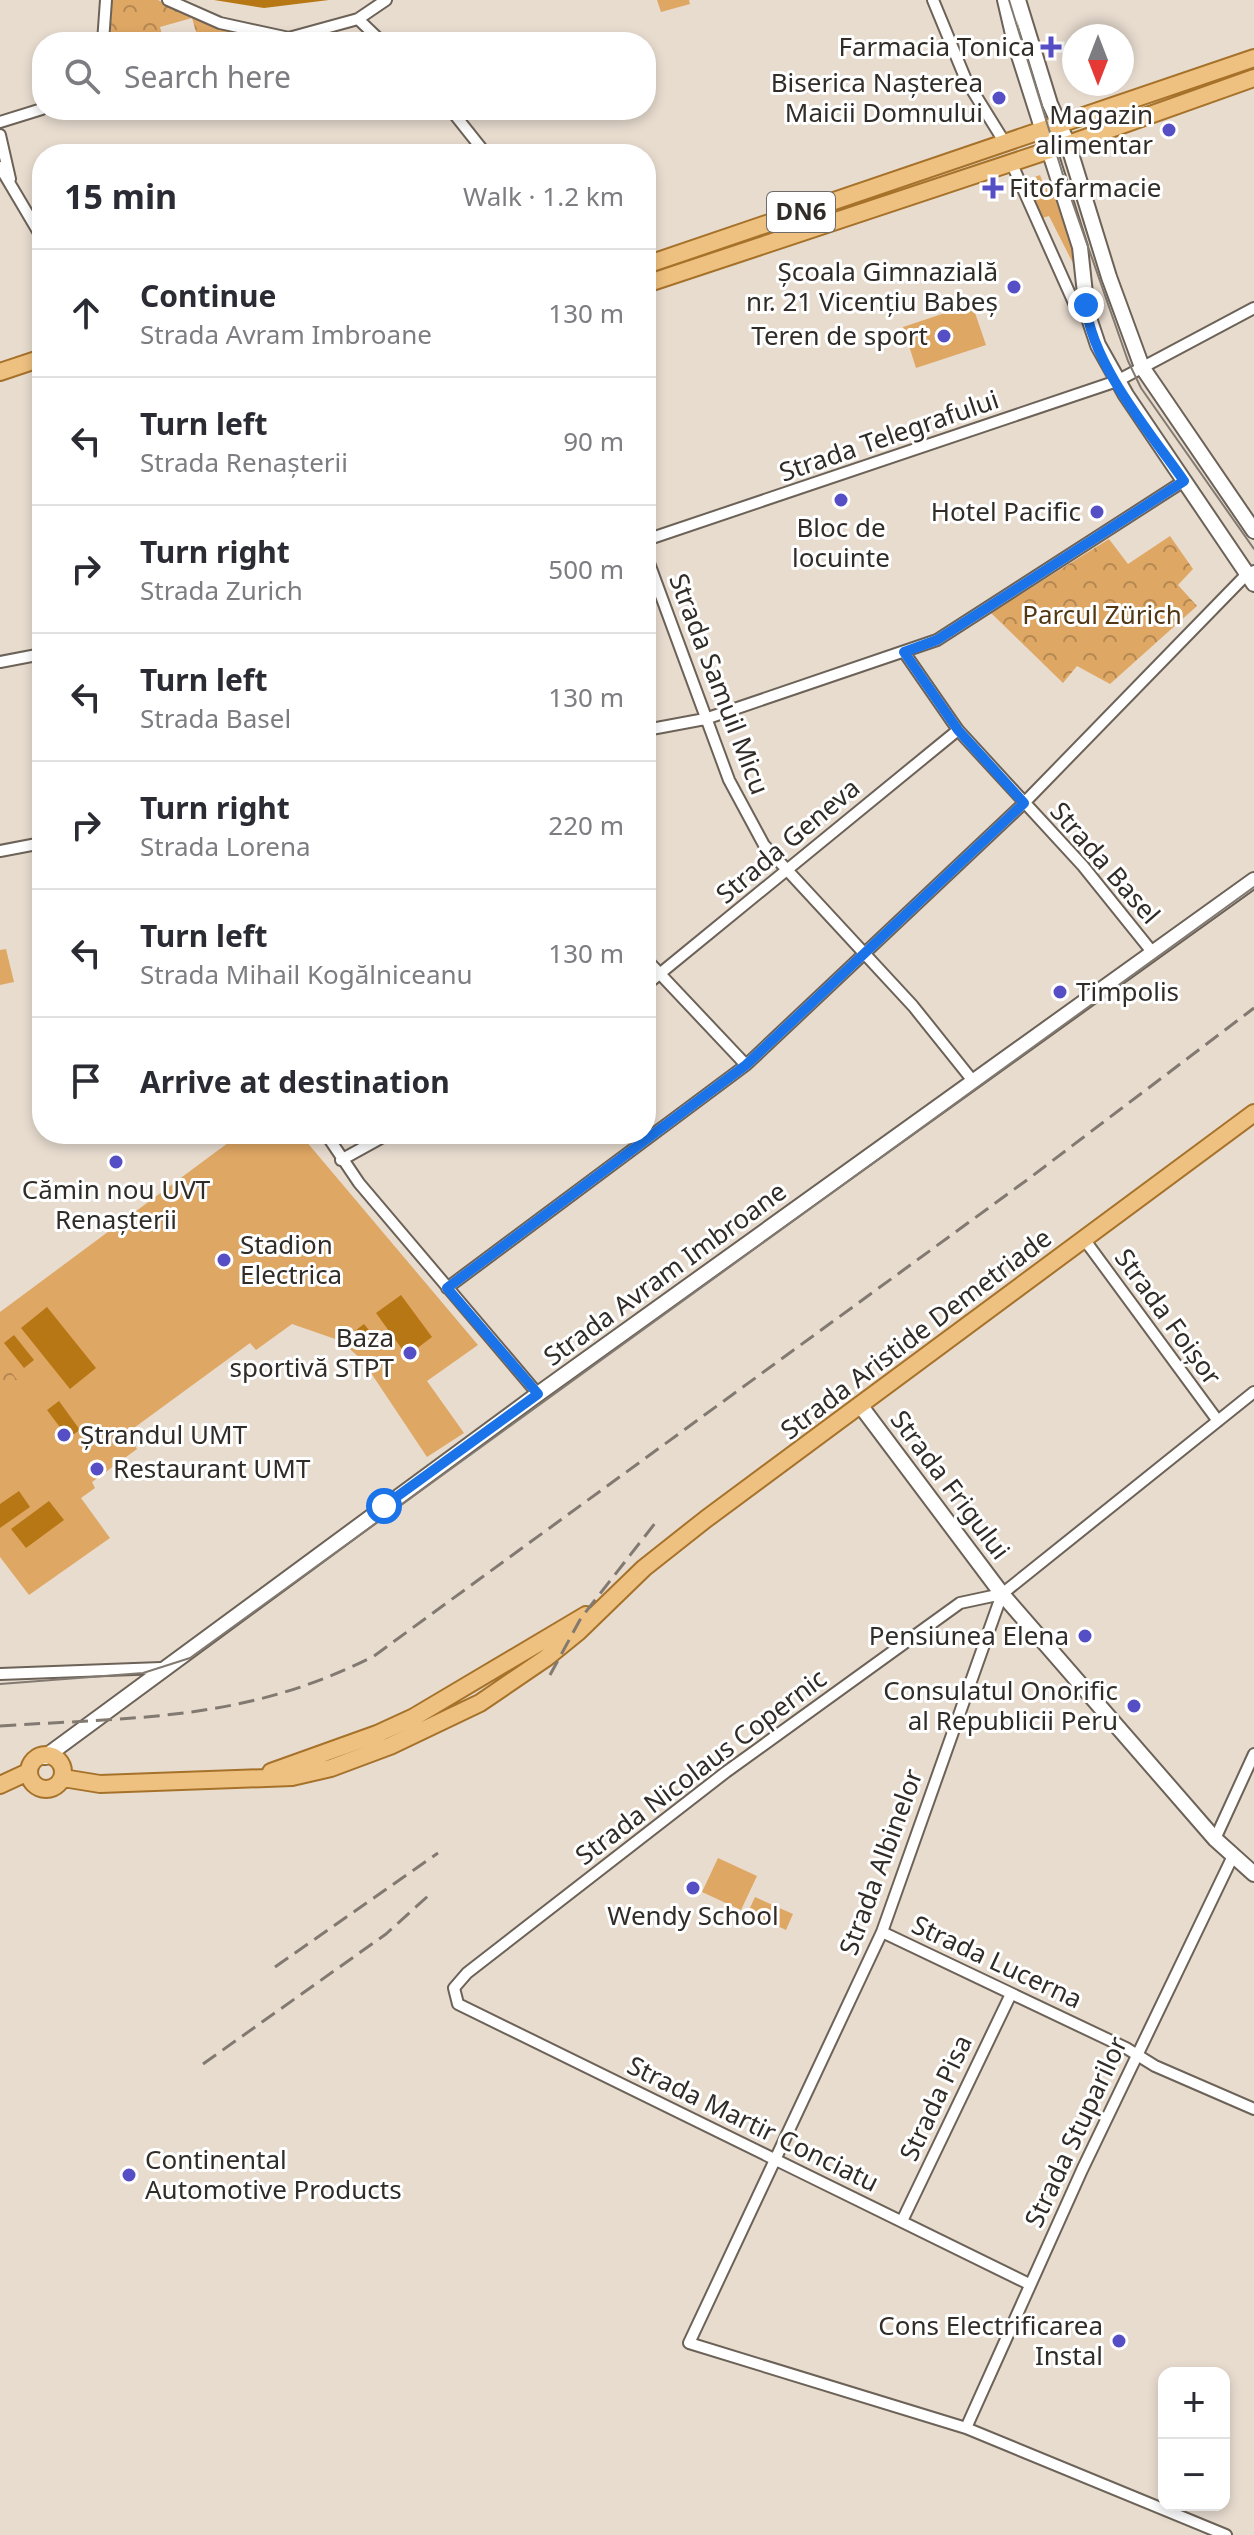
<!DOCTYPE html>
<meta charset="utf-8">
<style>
:root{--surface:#fff;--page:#f2f2f3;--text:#2b2b33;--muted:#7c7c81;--line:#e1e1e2}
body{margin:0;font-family:"Noto Sans",sans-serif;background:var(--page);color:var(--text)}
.controls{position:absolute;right:24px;bottom:24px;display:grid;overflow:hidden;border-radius:16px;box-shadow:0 4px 12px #0003}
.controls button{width:72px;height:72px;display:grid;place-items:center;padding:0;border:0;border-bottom:2px solid var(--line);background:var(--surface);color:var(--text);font:40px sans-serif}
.compass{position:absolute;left:1062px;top:24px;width:72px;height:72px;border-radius:50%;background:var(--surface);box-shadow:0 4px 12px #0003;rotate:180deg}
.stop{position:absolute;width:24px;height:24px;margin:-18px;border:6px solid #1a73e8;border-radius:50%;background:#fff}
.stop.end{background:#1a73e8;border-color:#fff;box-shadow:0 2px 8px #0008}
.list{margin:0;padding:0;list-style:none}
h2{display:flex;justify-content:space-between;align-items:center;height:104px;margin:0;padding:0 32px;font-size:34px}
h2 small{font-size:26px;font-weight:400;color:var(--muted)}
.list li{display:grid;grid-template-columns:52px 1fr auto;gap:24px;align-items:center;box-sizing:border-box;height:128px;padding:0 32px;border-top:2px solid var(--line)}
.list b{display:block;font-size:30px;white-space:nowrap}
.list p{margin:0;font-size:26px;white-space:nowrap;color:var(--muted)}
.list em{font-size:26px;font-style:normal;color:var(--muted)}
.icon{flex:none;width:44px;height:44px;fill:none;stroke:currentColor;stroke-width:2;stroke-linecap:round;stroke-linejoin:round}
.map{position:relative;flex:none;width:1254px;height:2535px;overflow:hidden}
.search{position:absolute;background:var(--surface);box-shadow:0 4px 12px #0003;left:32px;top:32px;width:624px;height:88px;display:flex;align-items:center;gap:20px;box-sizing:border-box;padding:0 28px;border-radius:32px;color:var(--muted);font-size:30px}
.panel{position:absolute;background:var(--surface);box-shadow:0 4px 12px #0003;left:32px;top:144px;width:624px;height:1000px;border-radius:32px}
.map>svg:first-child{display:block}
</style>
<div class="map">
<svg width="1254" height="2535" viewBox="0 0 1254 2535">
<defs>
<pattern id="park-crowns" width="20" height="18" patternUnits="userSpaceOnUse" patternTransform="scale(2)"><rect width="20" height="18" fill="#dfa764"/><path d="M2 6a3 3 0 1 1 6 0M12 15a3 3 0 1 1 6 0" fill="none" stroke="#b58852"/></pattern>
</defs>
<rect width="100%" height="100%" fill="#e8dccf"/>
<path fill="#dfa764" d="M1040,175L1044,186L1051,184L1056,198L1061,197L1081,279L1049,216L1042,218L1024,181Z
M972,304L986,345L916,368L903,327Z
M6,949L14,982L0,985V950Z
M240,1134H300L478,1345L427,1381L464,1433L427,1457L363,1361L341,1341L292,1324L256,1350L250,1343L127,1433L137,1449L92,1482L95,1488L81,1498L110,1538L29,1595L0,1557V1312Z
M718,1858L757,1876L741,1910L702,1892Z
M755,1897L793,1914L786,1930L748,1912Z"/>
<path fill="url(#park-crowns)" d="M112,0H158L192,18L259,36L260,41L199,42L192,18L160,27L164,42H110Z
M657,0H689L690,4L661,12Z
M1170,536L1193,569L1178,585L1197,606L1110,684L1077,666L1063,683L991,613L1109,539L1128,564Z
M0,1358L23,1387L0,1404Z"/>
<path fill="#b77714" d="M214,0H329L264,8Z
M401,1295L432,1337L407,1356L376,1313Z
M47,1307L96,1368L70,1389L21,1328Z
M364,1324L373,1335L355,1348L347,1337Z
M14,1335L34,1360L24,1368L4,1343Z
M59,1401L80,1430L68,1438L47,1410Z
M19,1491L30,1507L0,1528V1504Z
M49,1501L64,1520L26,1548L11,1529Z"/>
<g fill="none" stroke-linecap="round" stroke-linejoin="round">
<g stroke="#6c6257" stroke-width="14">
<path id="street" d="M168,0L220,23L289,38
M933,0L966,80L1005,143
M358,19L382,42
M285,39L358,19L386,0
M103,42L106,0
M451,110L486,154
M0,122L42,109
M0,135L10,179
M1011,162L1078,312L1088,318
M0,167L42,238
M646,540L1117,381L1254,308
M646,555L729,780L764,845L913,1006L973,1081
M904,652L958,730L1083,866L1153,953
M0,662L42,654
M646,730L705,719L937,640L1184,481
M0,851L42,843
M646,959L746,1065
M646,985L958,730
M326,1134L359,1183L538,1394
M341,1160L388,1134
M1084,1239L1218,1421
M447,1288L746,1065L1024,803L1247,574L1254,571
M1002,1594L960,1603L726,1772L467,1973L454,1988L458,2004L1029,2284
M0,1674L161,1668
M1215,1839L1254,1754
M882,1932L1126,2048L1155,2066L1254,2109
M902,2221L1011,1994
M966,2428L1082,2170L1232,1858
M1226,2535L966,2428L689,2343L882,1932L1002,1594L1254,1392"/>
</g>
<g stroke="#6c6257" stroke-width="18">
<path id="secondary" d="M1005,0L1015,43L1080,247L1087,312L1098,345L1126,395L1254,584
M1018,0L1050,104L1068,144L1109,277L1142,367L1254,531
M860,1405L1002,1594L1215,1839L1254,1874
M45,1757L538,1394L1254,880"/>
</g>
<g stroke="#a6722a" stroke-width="20">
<path id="primary" d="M646,265L1254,58
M646,284L1071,143L1254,78
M0,372L42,358
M29 1772a17 17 0 1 1 34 0a17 17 0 1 1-34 0Z
M271,1772L377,1734L414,1717L586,1615
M63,1778L100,1784L292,1777L331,1768L390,1746L480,1703L546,1658L578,1632L644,1568L706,1519L1254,1113
M0,1785L28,1772"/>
</g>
<use href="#street" stroke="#fff" stroke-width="10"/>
<use href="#secondary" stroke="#fff" stroke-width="14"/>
<use href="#primary" stroke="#efc180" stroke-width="16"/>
<path stroke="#827a71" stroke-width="2" d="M1009,0L1064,178L1128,361L1141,388L1254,549
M0,1684L143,1673L190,1658L1254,887"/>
<path stroke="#827a71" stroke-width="3" stroke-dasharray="16 8" stroke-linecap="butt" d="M550,1675L581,1618L656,1522
M0,1726C137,1717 247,1721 374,1656L1031,1177L1254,1008
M275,1967L438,1853
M203,2064L386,1934L428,1896"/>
</g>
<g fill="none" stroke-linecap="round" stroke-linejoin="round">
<path stroke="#1a73e8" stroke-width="10" d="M384,1506L538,1394L447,1288L746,1065L1024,803L958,730L904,652L937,640L1184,481C1151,434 1091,363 1086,305"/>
</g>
<g fill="#554ec5" stroke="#fff" stroke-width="3">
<path d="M1047 35h8v8h8v8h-8v8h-8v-8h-8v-8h8z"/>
<circle cx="999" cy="98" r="8"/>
<circle cx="1169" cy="130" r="8"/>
<path d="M989 176h8v8h8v8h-8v8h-8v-8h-8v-8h8z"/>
<circle cx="1014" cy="287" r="8"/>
<circle cx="944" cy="336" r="8"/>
<circle cx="841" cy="500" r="8"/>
<circle cx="1097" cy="512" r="8"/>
<circle cx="1060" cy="992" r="8"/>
<circle cx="116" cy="1162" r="8"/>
<circle cx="224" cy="1260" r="8"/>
<circle cx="410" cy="1353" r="8"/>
<circle cx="64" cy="1435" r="8"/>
<circle cx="97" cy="1469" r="8"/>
<circle cx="1085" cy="1636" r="8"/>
<circle cx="1134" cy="1706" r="8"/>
<circle cx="693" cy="1888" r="8"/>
<circle cx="129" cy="2175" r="8"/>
<circle cx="1119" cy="2341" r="8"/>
</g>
<g text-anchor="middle" stroke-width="6" stroke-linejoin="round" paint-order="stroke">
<rect fill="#fff" stroke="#6f6b68" stroke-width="2" x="767" y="192" width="68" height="40" rx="6"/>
<g font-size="24" font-weight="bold" fill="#312c27">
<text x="801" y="220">DN6</text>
</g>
<g font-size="26" fill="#312c27" stroke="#fff" text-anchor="end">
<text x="1035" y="56">Farmacia Tonica</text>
<text x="983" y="92">Biserica Nașterea<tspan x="983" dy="30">Maicii Domnului</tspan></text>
<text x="1153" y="124">Magazin<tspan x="1153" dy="30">alimentar</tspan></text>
<text x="1009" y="197" text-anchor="start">Fitofarmacie</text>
<text x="998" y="281">Școala Gimnazială<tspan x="998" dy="30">nr. 21 Vicențiu Babeș</tspan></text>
<text x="928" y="345">Teren de sport</text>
<text x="1081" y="521">Hotel Pacific</text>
<text x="841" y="537" text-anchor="middle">Bloc de<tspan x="841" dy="30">locuinte</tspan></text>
<text x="1076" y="1001" text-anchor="start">Timpolis</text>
<text x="116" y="1199" text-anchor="middle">Cămin nou UVT<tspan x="116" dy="30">Renașterii</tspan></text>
<text x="240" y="1254" text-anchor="start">Stadion<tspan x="240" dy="30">Electrica</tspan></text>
<text x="394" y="1347">Baza<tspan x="394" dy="30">sportivă STPT</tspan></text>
<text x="80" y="1444" text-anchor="start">Ștrandul UMT</text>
<text x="113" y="1478" text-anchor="start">Restaurant UMT</text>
<text x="1069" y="1645">Pensiunea Elena</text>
<text x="1118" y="1700">Consulatul Onorific<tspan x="1118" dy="30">al Republicii Peru</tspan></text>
<text x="693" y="1925" text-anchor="middle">Wendy School</text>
<text x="145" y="2169" text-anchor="start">Continental<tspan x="145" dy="30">Automotive Products</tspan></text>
<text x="1103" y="2335">Cons Electrificarea<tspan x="1103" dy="30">Instal</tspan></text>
</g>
<g font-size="26" fill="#312c27" stroke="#fff">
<text transform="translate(889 436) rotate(-19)" y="9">Strada Telegrafului</text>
<text transform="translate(719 684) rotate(69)" y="9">Strada Samuil Micu</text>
<text transform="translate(788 841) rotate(-40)" y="9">Strada Geneva</text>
<text transform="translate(1105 863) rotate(49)" y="9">Strada Basel</text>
<text transform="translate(665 1274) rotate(-36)" y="9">Strada Avram Imbroane</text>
<text transform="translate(1168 1317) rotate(54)" y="9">Strada Foișor</text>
<text transform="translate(916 1334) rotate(-37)" y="9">Strada Aristide Demetriade</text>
<text transform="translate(950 1485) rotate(53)" y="9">Strada Frigului</text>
<text transform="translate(701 1767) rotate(-37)" y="9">Strada Nicolaus Copernic</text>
<text transform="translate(881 1862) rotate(-70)" y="9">Strada Albinelor</text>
<text transform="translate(997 1962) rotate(25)" y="9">Strada Lucerna</text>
<text transform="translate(936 2098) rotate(-65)" y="9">Strada Pisa</text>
<text transform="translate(753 2124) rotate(26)" y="9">Strada Martir Conciatu</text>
<text transform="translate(1076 2132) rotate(-65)" y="9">Strada Stuparilor</text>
</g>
<g font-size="26" fill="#523713" stroke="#fff">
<text x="1102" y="624">Parcul Zürich</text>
</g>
</g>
</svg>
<div class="controls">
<button>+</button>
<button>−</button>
</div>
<svg class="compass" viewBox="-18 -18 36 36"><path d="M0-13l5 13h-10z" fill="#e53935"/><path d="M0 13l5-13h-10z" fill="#7c7c81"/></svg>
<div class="stop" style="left:384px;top:1506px"></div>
<div class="stop end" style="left:1086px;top:305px"></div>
<div class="search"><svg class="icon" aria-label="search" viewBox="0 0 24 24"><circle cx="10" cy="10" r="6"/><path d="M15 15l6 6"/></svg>Search here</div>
<section class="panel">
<h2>15 min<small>Walk · 1.2 km</small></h2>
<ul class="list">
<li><svg class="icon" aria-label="ahead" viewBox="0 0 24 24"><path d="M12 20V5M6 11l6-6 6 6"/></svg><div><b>Continue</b><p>Strada Avram Imbroane</p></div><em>130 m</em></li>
<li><svg class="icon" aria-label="left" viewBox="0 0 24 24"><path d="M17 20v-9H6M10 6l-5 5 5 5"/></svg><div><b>Turn left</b><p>Strada Renașterii</p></div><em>90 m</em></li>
<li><svg class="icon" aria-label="right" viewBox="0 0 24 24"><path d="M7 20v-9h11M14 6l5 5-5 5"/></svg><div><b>Turn right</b><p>Strada Zurich</p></div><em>500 m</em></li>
<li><svg class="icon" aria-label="left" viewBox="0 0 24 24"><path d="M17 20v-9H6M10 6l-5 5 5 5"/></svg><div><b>Turn left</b><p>Strada Basel</p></div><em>130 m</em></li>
<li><svg class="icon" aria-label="right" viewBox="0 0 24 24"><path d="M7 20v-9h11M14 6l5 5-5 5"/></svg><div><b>Turn right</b><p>Strada Lorena</p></div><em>220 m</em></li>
<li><svg class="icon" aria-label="left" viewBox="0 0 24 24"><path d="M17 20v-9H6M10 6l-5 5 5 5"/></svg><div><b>Turn left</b><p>Strada Mihail Kogălniceanu</p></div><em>130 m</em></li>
<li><svg class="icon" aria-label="arrive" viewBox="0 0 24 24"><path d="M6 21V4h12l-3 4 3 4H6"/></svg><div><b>Arrive at destination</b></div></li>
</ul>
</section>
</div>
